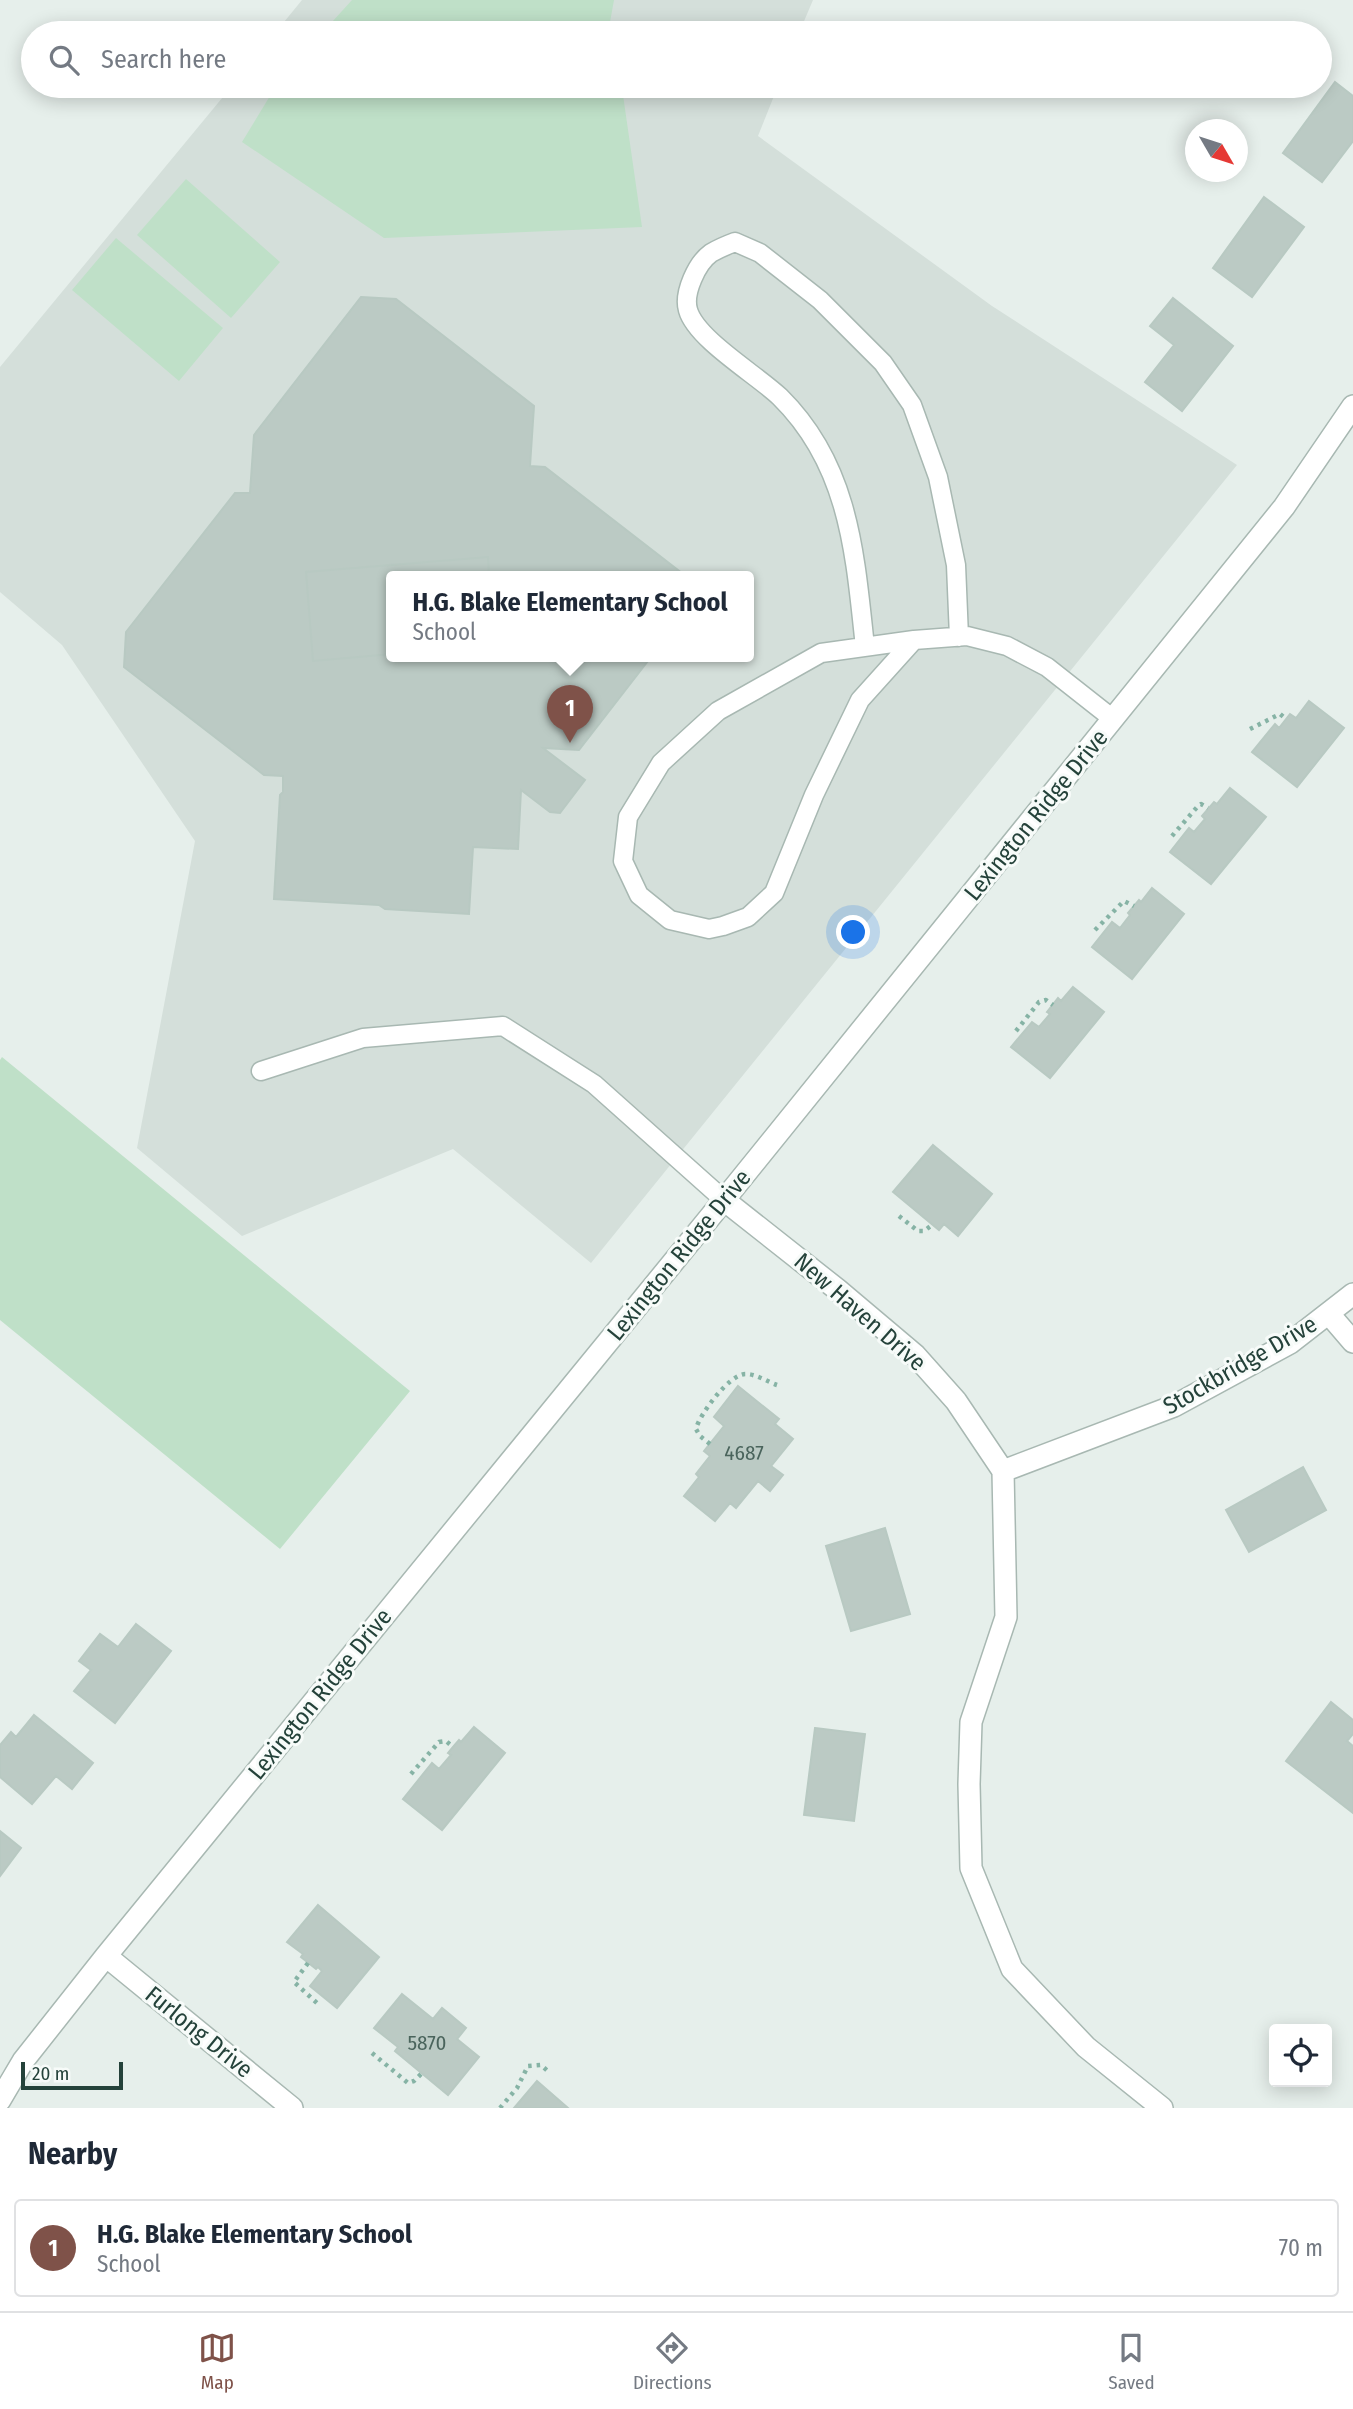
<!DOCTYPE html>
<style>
:root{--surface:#fff;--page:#f6f6f7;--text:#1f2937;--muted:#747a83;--line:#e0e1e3;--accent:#7f5249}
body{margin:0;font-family:"Fira Sans Condensed",sans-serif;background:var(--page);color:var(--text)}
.controls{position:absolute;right:21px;bottom:21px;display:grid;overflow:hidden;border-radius:7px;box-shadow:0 4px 18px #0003}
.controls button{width:63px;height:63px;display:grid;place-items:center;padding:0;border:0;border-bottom:2px solid var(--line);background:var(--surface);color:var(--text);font:35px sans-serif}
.compass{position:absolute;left:1185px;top:119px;width:63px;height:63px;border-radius:50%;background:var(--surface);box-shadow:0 4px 18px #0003;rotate:129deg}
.scale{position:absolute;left:21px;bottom:18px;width:102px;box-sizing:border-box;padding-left:7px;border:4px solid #24423a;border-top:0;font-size:19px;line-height:24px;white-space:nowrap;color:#24423a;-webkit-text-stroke:5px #f7fbf9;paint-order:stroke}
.you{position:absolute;left:854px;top:933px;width:24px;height:24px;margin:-18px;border:5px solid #fff;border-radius:50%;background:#1a73e8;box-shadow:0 0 0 10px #1a73e833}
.badge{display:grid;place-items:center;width:46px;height:46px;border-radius:50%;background:var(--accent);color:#fff;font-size:23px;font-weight:700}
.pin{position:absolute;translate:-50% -58px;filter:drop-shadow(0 2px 4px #0008)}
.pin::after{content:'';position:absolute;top:37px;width:24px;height:21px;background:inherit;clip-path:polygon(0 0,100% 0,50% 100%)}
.popup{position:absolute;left:386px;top:571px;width:368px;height:91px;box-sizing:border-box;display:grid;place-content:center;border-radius:7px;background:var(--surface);filter:drop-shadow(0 2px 5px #0005);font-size:23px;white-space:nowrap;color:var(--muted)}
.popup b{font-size:26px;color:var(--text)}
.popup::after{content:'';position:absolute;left:50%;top:100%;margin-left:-14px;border:14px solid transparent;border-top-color:var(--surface)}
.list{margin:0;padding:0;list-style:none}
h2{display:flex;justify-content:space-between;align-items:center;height:91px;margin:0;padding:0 28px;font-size:30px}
h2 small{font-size:23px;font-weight:400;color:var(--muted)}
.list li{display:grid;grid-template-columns:46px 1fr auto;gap:21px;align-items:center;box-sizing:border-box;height:98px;margin:0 14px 14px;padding:0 14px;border:2px solid var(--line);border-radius:7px}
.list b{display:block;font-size:26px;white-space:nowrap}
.list p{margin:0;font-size:23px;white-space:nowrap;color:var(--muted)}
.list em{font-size:23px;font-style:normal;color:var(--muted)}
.icon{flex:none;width:38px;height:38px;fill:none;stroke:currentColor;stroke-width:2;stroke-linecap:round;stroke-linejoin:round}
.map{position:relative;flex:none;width:1353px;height:2108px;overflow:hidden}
.search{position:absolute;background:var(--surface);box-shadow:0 4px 18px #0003;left:21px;right:21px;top:21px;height:77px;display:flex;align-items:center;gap:18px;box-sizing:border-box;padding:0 24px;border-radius:38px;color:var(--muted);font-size:26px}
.sheet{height:203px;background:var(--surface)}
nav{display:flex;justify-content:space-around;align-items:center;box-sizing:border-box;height:98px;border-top:2px solid var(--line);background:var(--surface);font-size:19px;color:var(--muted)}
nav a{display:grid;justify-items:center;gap:4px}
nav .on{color:var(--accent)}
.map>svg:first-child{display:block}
</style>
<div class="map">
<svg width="1353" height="2108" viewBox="0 0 1353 2108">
<rect width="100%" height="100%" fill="#e6efeb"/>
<path fill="#d4dfda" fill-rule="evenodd" d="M302,0H813L799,33H275Z
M232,86H778L758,136L992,306L1237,465L591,1263L453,1149L242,1236L137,1148L195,841L62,645L0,592V367ZM392,577H748V657H392Z"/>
<path fill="#bfe0c8" d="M352,0H614L608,33H322Z
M276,86H620L623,95L642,227L384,238L242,142Z
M186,179L280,262L231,318L137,235Z
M116,238L223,328L179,381L72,290Z
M2,1057L410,1391L280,1549L0,1320V1060Z"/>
<path fill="#bbcac4" stroke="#b8c9c2" stroke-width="2" d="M1335,82L1353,96V141L1322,182L1283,153Z
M1264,197L1304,227L1252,297L1213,268Z
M361,297L396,299L534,406L530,466L545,467L687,577H489L488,557L306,572L313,661L392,654V657H651L579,750L543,748L585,780L560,813L550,812L521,790L518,849L473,847L469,914L385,909L379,905L274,899L280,795L283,792V776L264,775L124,667L126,632L235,493H250L254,435Z
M1173,298L1233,346L1182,411L1145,382L1174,345L1150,326Z
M488,557L489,577H392V654L313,661L306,572Z
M1309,701L1344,728L1297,787L1252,752L1275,724L1279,728L1290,714L1296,718Z
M1230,788L1266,817L1211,884L1170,852L1189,828L1194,832L1205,819L1202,816L1214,802L1217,804Z
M1152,888L1184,914L1132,979L1092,947L1112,922L1120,928L1130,915L1128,913L1134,906L1139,900L1141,902Z
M1073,987L1104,1012L1050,1078L1011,1047L1032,1022L1039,1027L1050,1014L1047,1012L1058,998L1061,1001Z
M933,1145L992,1194L958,1236L944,1224L939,1230L893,1192Z
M738,1386L779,1419L775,1424L793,1439L771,1466L783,1475L770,1491L758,1481L736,1508L730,1503L715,1521L684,1496L699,1477L696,1474L710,1456L704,1451L724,1426L714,1417Z
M1303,1467L1326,1510L1249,1552L1226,1510Z
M885,1528L910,1614L851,1631L826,1546Z
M136,1624L171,1651L115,1723L74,1691L91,1670L79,1661L100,1634L118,1647Z
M1331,1702L1353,1720V1734L1347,1741L1353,1746V1813L1286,1761Z
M34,1715L93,1763L72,1789L56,1776L32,1804L0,1777V1745L11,1732L16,1737Z
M474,1727L505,1753L442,1830L403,1799L432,1763L439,1769L451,1755L448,1753L453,1747L459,1740L461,1742Z
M815,1728L865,1734L854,1821L804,1815Z
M0,1831L21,1848L0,1876Z
M318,1905L379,1957L337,2008L310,1986L322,1971L318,1967L316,1969L301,1957L303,1954L287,1942Z
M402,1994L433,2019L442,2008L466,2028L457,2039L479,2057L448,2095L395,2051L398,2047L374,2028Z
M537,2081L568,2108H514Z"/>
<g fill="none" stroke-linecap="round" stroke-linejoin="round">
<g stroke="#a8b8b2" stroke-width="21">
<path id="lane" d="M914,640L860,700L814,795L774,893L748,917L723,926L709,929L670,920L639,895L623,861L628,817L661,763L718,711L821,653L914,640L967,636L1007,646L1047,667L1113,719
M865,647C855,555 850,466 780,397C757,375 696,339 688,310C683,293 697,263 711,253C718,249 727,245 735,242L760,253L820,300L883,363L912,405L938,477L956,565L959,637
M261,1071L363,1038L503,1026L594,1084L724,1200"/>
</g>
<g stroke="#a8b8b2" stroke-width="24">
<path id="street" d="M724,1200L838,1290L915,1355L956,1401L1003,1471L1006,1617L971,1722L969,1784L971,1868L1012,1969L1086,2047L1162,2108
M1329,1314L1353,1342
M1003,1471L1174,1406L1290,1343L1353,1294
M106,1956L292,2108
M0,2100L23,2061L106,1956L724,1200L1284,507L1353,406"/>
</g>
<path stroke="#86b3a5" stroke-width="4.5" stroke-dasharray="3.5 5" stroke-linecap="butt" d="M1250,729L1280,714L1286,719
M1172,836L1198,806L1201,804L1208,808
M1095,930L1124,901L1134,906
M1016,1031L1039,1002L1046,1000L1053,1005
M899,1216L918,1231H924L932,1225
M710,1444L700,1436L696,1429C699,1415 730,1373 746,1374C756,1374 768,1382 777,1385
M411,1774L439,1742L446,1741L453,1747
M308,1963L294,1982L318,2004
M372,2053L408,2083L414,2081L422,2073
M500,2108L517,2088L528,2066L541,2065L550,2073"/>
<use href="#lane" stroke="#fff" stroke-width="18"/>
<use href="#street" stroke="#fff" stroke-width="21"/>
</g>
<g text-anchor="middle" stroke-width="6" stroke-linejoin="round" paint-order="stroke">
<g font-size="21" fill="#4a645c">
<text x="744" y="1460">4687</text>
<text x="427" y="2050">5870</text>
</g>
<g font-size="24" fill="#24423a" stroke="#f7fbf9">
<text transform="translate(1036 815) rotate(-51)" y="8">Lexington Ridge Drive</text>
<text transform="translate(679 1255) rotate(-51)" y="8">Lexington Ridge Drive</text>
<text transform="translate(860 1312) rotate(41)" y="8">New Haven Drive</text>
<text transform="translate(1240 1365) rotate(-30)" y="8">Stockbridge Drive</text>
<text transform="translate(320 1694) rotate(-51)" y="8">Lexington Ridge Drive</text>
<text transform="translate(199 2032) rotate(39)" y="8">Furlong Drive</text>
</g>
</g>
</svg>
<div class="controls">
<button><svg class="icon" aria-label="locate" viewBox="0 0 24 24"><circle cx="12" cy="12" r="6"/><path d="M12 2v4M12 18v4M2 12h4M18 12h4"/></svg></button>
</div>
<svg class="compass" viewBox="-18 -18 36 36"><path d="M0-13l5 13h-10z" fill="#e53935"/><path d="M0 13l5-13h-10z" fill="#747a83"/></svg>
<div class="scale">20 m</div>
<div class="you"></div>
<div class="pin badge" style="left:570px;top:743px">1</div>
<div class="popup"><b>H.G. Blake Elementary School</b>School</div>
<div class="search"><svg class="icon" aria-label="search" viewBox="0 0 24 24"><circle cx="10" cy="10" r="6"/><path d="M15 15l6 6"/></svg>Search here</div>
</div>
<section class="sheet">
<h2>Nearby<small></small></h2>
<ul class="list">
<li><span class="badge">1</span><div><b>H.G. Blake Elementary School</b><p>School</p></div><em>70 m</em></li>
</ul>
</section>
<nav>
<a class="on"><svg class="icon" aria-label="map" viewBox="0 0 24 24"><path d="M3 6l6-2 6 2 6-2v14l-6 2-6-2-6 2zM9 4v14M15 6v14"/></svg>Map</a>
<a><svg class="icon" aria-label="directions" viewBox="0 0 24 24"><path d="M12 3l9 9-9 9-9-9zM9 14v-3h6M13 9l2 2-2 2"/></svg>Directions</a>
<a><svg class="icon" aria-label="saved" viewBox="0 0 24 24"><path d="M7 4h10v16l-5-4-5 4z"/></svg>Saved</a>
</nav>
